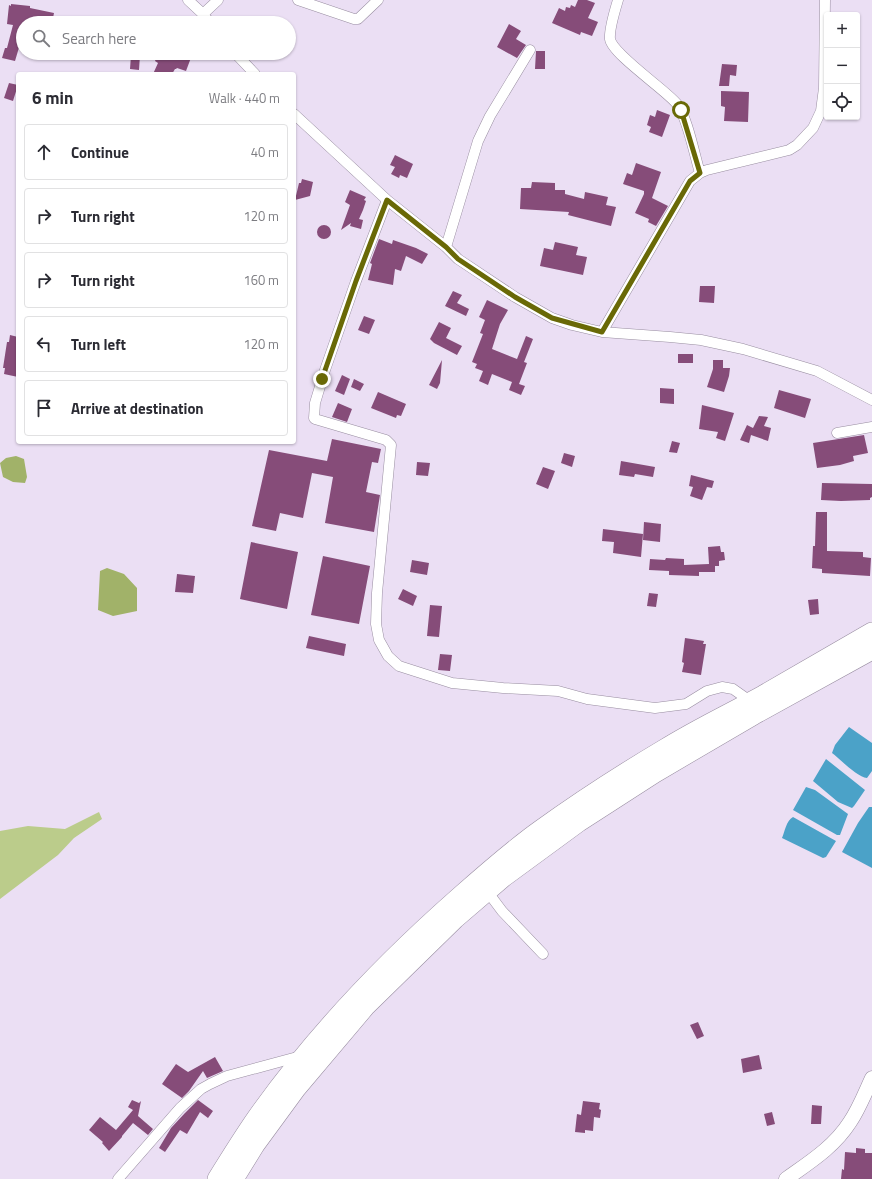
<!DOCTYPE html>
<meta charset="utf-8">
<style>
:root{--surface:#fff;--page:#f2f2f3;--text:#2b2b33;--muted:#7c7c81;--line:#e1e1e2}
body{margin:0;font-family:"Titillium Web",sans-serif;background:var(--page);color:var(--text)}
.controls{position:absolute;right:12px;top:12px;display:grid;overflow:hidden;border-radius:4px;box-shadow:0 1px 3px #0004}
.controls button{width:36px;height:36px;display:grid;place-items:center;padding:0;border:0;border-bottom:1px solid var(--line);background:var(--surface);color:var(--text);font:20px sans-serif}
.stop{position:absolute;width:12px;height:12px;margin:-9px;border:3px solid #696906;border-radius:50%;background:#fff}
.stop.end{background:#696906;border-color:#fff;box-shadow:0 1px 4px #0008}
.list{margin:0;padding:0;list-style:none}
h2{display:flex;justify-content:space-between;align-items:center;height:52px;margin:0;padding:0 16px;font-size:17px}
h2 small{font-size:13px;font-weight:400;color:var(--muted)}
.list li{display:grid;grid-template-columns:26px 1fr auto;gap:12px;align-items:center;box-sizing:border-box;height:56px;margin:0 8px 8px;padding:0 8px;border:1px solid var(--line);border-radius:4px}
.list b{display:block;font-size:15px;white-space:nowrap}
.list em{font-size:13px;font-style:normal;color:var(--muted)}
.icon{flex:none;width:22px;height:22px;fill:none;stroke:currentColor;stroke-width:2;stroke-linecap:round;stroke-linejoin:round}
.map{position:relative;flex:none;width:872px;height:1179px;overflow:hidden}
.search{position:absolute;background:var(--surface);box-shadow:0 1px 3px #0004;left:16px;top:16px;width:280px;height:44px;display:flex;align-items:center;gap:10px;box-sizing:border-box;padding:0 14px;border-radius:22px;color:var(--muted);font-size:15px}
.panel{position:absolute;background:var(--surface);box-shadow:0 1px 3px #0004;left:16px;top:72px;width:280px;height:372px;border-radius:4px}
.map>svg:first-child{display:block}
</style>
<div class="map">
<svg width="872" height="1179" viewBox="0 0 872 1179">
<rect width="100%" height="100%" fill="#ebdff4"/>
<path fill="#bbcc8b" d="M99,812L102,819L74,838L58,855L0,899V831L28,826L65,829Z"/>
<path fill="#a1b269" d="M16,456L24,459L27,477L25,483L13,482L3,477L0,463L6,458Z
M107,568L124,574L137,588V611L113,616L98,610L100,571Z"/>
<path fill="#4ba2c8" d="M849,727L872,743V771L867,778C857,777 840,759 832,753L835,745Z
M826,759L865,790L854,806L852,808L838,802L813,781Z
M806,787L815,790L848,814L840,835H837L793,810Z
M869,807H872V868L842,852L858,823Z
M793,817L836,841L826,857L823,858L782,838C785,831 786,821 793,817Z"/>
<path fill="#864c79" d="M578,0H587L595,3L588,18L598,22L592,36L581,32L580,35L552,23L559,8L565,11L566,7L570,8L571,5L575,7Z
M11,4L30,6V8L54,13L52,23H23V34L15,61L2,58L5,48H7L13,25L7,24L9,5L11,6Z
M509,24L521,31L516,39L526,45L517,58L497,47Z
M536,51H545V69H535Z
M158,53L168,58L170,53L182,57L184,53L192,55L186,71L177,68L176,69H175L172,74H153L158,63L155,61Z
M131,55H140L139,70L130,69Z
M722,64L737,65L736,76L730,75L729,86H719Z
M9,83L18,85L13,101L4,98Z
M721,91L749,92L748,122L724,121L725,107L721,106Z
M657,110L670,115L662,137L649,132L651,127L647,125L650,115L655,117Z
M395,155L413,164L407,178L400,175L399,178L391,174L395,167L390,165Z
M636,163L661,172L652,198L668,206L656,226L648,222L649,219L635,213L644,194V191L623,184L627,173L632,175Z
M302,179L313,182L310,196L295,200L299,183H301Z
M532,182L555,183V190H565V194L584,199L585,192L608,197L606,205L616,207L611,226L568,215L569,212L520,209L521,188H531Z
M350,190L366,197L364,200L366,201L363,210L359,219L363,220L361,229L350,226L351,223L341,230L350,205L345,202Z
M317 232a7 7 0 1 1 14 0a7 7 0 1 1-14 0Z
M379,239L392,244L393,240L416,248L428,254L422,264L406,256L401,271L395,269L393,285L368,280L372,264L370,263Z
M555,242L578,247L576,255L587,257L583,275L540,266L544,248L553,250Z
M700,286H715L714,303L699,302Z
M453,291L462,295L457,303L469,309L466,316L445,306Z
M487,300L508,310L500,324L492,349L517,359L526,336L533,339L524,362L527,363L519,384L525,386L521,395L509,390L512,382L492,374L488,385L479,381L483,371L475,368L477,364L472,362L483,334L480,333L485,320L479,317Z
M364,316L375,320L369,334L358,330Z
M439,322L451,328L446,338L462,346L457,355L434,343L430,339Z
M10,335L18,337V377L4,374L5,368H3L7,342H9Z
M678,354H693V363H678Z
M442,360L440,383L437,389L429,385Z
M713,360H723V368H730L729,376L724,392L707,387L713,369Z
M342,375L350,379L344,395L335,391Z
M354,379L364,384L360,391L351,387Z
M660,388L674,389V404L660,403Z
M779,390L811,399L805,418L774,408Z
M378,392L406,404L401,416L397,415L396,418L371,408Z
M338,403L352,409L347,422L332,417Z
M702,405L734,413L725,441L716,438L718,432L699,429Z
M759,416L768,417L764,426L771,428L768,441L751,435L749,443L740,440L747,425L753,428Z
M864,435L868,453L853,456L854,461L840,465L817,468L813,443Z
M332,439L381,449L378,463L372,462L366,492L380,495L374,532L325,523L333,477L312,473L303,518L280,513L276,531L252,526L269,450L327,461Z
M672,441L680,443L677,453L669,452Z
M564,453L575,456L572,467L561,463Z
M621,461L655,467L653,477L635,474L634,477L619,475Z
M417,462L430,463L428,476L416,475Z
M543,467L555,471L548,489L536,484Z
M691,475L714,481L712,488L707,487L702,500L690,496L693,487L689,486Z
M822,483L872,484V497L870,498V500L841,501L821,500Z
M816,512H827V551L863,552V557L871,558L870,576L822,573V569L812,568L813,546H815Z
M644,522L661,524L660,542L643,540Z
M603,529L643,534L641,557L613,553L614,542L602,541Z
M251,542L298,552L287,609L240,599Z
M720,546L721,552H724L725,560L719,561V566H715V572H699V576L669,575V571L649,570L650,559L665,560L666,558L684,559V565L709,564L708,547Z
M323,556L370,566L359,624L311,615Z
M412,560L429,563L427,575L410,572Z
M177,574L195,576L193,593L175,592Z
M403,589L417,596L413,606L398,599Z
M649,593L658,594L656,607L647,606Z
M818,599L819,614L810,615L808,600Z
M430,605L442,606L439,637L427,636Z
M309,636L346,644L344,656L306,648Z
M685,638L704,641L703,644H706L701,675L682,672L684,663L682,662Z
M440,654L452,655L450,671L438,670Z
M698,1022L704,1036L697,1039L690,1025Z
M759,1055L762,1069L743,1073L741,1059Z
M215,1057L223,1071L207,1078L203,1071L189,1091L182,1098L162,1084L176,1064L188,1072Z
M132,1100L139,1103L141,1101L138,1116L153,1129L148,1135L133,1123L122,1136V1137L109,1151L102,1143L103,1142L89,1130L100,1117L116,1130L133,1110L128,1107Z
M198,1100L213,1111L208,1118L200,1112L187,1134L180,1130L165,1152L159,1148L171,1128L185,1113Z
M583,1101L600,1103L599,1109L601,1110L600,1118L594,1117L593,1131L585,1130V1133L575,1132L577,1114L581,1115Z
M812,1105L822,1106L821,1124H811Z
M772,1112L775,1124L767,1126L764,1114Z
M856,1148L865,1149V1153H872V1179H841L842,1169L844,1170L845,1152L856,1153Z"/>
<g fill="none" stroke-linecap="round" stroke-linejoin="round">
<g stroke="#988da0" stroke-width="11">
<path id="street" d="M188,0L203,14L210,23
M298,0L354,19H358L378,0
M618,0C615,10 609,29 610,39C612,54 666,90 677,104C687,116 695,157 700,173
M203,14L218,0
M235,53L255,74
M294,114L387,200L446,247L458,259L515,297L552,318L572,325L602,332L670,337L701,340L743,349L817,371L872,400
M387,200L356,281L325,370L315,403L314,418L315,419L386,440L391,445L377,593L376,624L379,640L388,656L399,666L452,683L503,688L558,691L587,699L655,708L686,704L707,691L722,687L733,689L750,701
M446,247L478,141L490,116L530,50
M602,332L690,181L700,173L707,170L789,150L797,145L813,128L821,111L824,88L825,0
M837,433L872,427
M487,891L502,911L543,954
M118,1179L180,1108L201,1089L210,1084L227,1076L301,1056"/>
</g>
<g stroke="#988da0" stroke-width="15">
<path id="secondary" d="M786,1179C810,1162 834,1147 850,1122C859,1109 865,1093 872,1078"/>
</g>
<g stroke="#988da0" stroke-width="20">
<path id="highway" d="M217,1179C230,1158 243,1137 257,1117C315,1035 385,962 460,896C486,873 512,850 540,830C580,801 622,774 664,749C696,729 730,713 763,695C799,674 836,653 872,632
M234,1179L255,1145L296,1089L366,1006L455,919L504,877L579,822L655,773L754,715L872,650"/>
</g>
<use href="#street" stroke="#fff" stroke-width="10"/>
<use href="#secondary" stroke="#fff" stroke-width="14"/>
<use href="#highway" stroke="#fff" stroke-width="19"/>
</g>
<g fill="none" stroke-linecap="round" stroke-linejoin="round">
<path stroke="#696906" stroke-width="5" d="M322,379L356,281L387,200L446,247L458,259L515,297L552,318L602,332L690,181L700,173L681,110"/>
</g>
</svg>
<div class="controls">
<button>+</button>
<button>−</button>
<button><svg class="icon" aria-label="locate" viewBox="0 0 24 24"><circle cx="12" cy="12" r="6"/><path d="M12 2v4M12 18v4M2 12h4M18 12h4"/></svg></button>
</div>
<div class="stop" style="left:681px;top:110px"></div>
<div class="stop end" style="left:322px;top:379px"></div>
<div class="search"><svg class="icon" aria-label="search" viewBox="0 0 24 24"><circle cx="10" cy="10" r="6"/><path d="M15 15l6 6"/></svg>Search here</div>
<section class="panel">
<h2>6 min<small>Walk · 440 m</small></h2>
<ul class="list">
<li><svg class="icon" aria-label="ahead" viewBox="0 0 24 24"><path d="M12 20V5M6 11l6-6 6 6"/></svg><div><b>Continue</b></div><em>40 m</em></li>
<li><svg class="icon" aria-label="right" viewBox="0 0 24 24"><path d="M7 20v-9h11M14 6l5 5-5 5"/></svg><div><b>Turn right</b></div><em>120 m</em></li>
<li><svg class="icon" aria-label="right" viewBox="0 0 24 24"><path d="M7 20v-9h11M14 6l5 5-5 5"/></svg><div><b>Turn right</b></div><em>160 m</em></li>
<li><svg class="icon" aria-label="left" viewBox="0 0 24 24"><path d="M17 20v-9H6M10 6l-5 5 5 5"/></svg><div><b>Turn left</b></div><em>120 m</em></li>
<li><svg class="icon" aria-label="arrive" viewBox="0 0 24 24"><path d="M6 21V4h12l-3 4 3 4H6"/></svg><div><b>Arrive at destination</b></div></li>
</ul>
</section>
</div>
